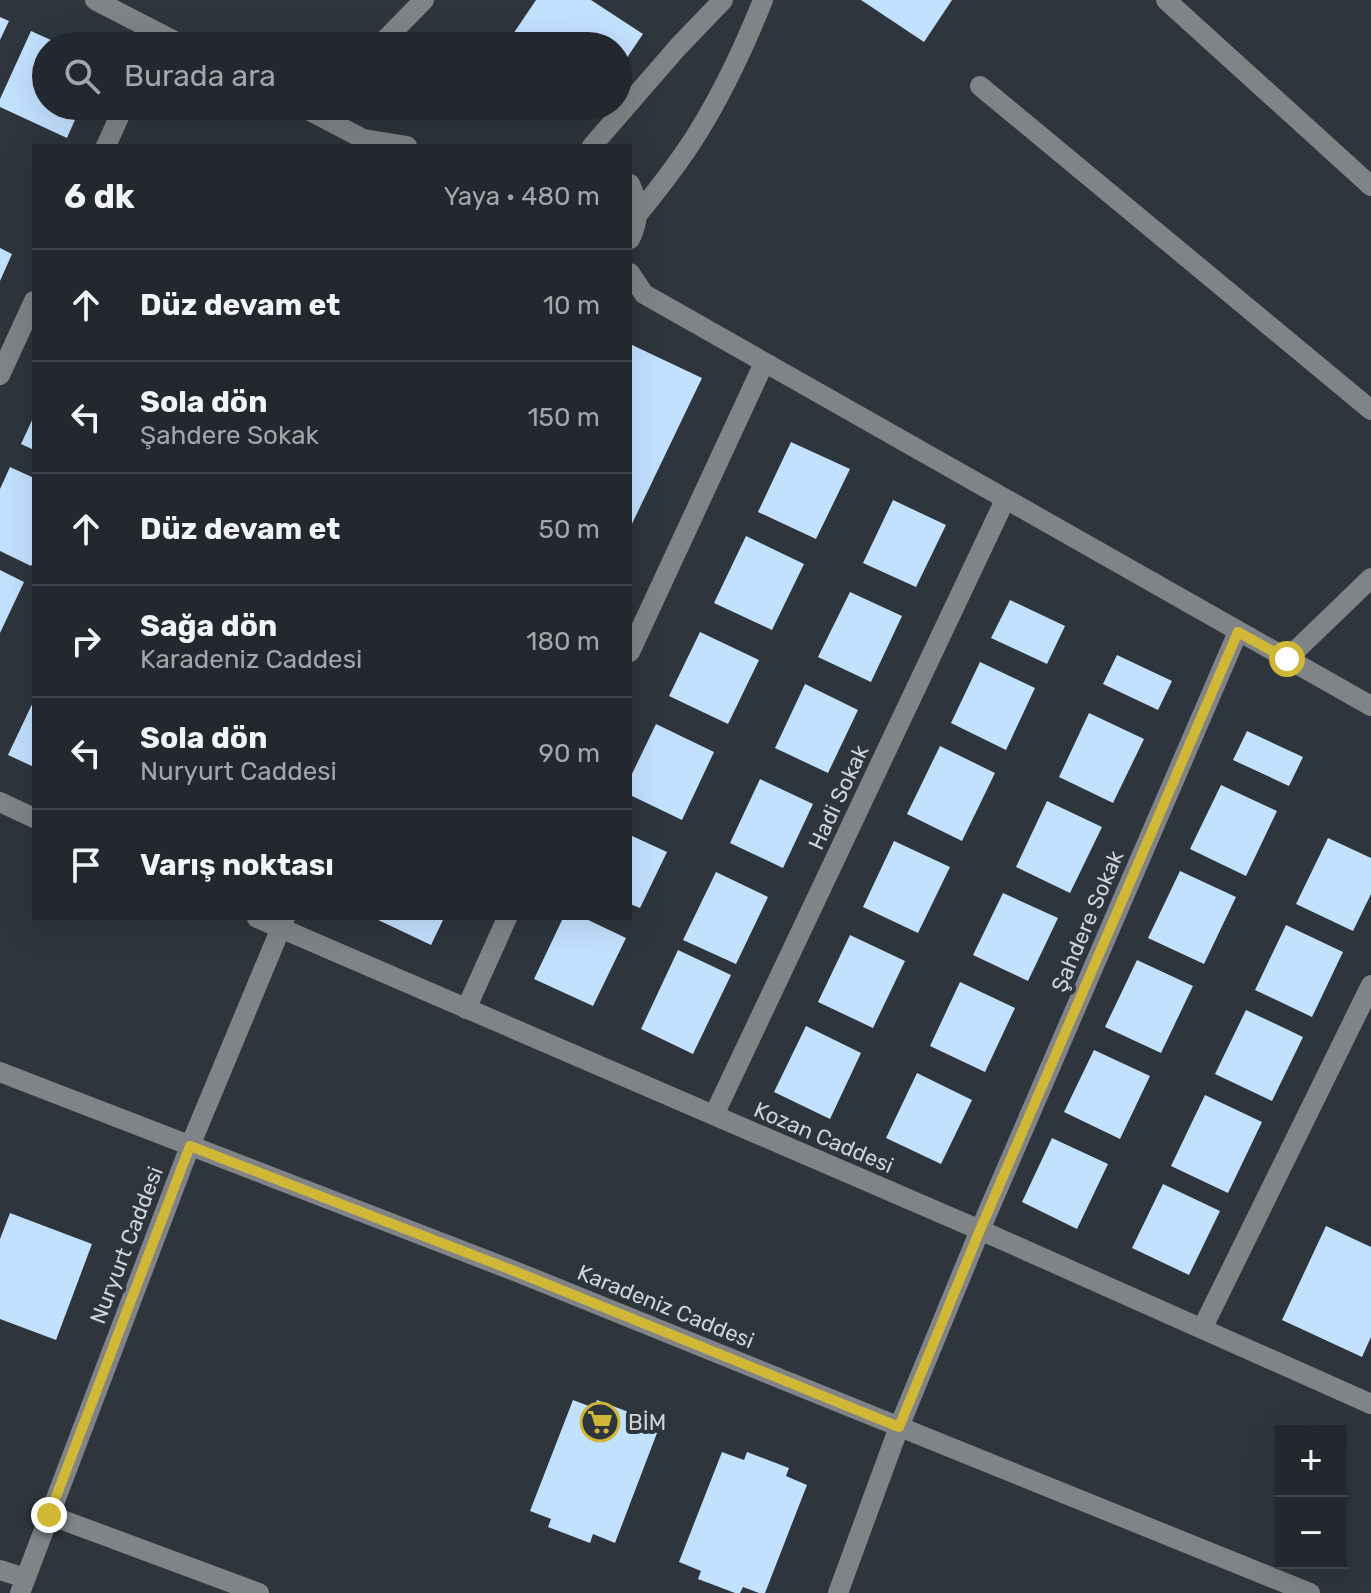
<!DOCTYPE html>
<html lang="tr">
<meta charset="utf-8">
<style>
:root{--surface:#22282d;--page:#2a3035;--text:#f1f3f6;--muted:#a2a6aa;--line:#3f4449}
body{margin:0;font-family:Rubik,sans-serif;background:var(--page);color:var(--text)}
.controls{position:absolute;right:24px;bottom:24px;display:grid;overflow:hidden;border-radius:0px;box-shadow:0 8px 32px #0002}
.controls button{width:72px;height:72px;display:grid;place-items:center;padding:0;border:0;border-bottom:2px solid var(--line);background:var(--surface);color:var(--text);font:40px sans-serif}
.stop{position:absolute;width:24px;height:24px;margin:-18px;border:6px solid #d0b736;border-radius:50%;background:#fff}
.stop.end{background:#d0b736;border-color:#fff;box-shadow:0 2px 8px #0008}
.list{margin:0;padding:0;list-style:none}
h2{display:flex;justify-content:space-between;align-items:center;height:104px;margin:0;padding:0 32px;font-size:34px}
h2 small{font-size:26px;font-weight:400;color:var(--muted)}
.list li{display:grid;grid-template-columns:52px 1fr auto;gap:24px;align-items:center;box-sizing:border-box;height:112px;padding:0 32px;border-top:2px solid var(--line)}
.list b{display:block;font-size:30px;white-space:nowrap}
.list p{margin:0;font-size:26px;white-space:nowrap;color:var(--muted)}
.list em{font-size:26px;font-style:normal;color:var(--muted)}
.icon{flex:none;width:44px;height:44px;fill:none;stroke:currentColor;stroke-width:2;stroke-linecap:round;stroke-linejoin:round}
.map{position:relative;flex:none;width:1371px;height:1593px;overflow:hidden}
.search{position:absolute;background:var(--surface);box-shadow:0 8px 32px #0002;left:32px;top:32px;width:600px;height:88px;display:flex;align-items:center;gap:20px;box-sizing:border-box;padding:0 28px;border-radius:44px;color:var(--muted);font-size:30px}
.panel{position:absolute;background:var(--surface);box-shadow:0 8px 32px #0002;left:32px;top:144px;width:600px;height:776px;border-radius:0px}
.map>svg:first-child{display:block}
</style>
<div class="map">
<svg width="1371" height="1593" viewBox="0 0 1371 1593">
<rect width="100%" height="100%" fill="#2e353c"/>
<path fill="#c2e1ff" d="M536,0H591L643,34L618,71V46H505Z
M861,0H952L924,42Z
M0,17L9,21L0,40Z
M31,31L64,46H46V106H81L67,138L0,107V99Z
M0,248L12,254L0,281Z
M630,344L702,378L630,528Z
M34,416V450L21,444Z
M791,442L850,469L816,539L758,512Z
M10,467L34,478V560L31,566L0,551V489Z
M893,500L946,525L916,587L863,563Z
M746,536L804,564L772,630L714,603Z
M0,570L24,582L0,633Z
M850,592L902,616L871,682L818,657Z
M1010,600L1065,626L1047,664L991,638Z
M700,632L759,660L728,724L669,696Z
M1117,655L1172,681L1158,710L1103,684Z
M980,662L1035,688L1006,750L951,723Z
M805,684L858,710L828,773L775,748Z
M34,700V767L8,755Z
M1089,713L1144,739L1113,803L1059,777Z
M656,724L714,752L682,820L630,795V778Z
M1247,731L1303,757L1289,786L1233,760Z
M940,746L995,773L962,841L907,814Z
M760,779L813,804L783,868L730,843Z
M1221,785L1277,811L1246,876L1190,849Z
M1047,801L1102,827L1070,893L1016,867Z
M630,835L667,852L640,908L630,904Z
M1328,838L1371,858V894L1353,931L1296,904Z
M894,841L950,867L918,933L863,907Z
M1180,871L1236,897L1204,964L1148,938Z
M716,872L768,897L736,964L683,940Z
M1003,893L1058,918L1028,981L973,955Z
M374,918H444L431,945Z
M563,918H584L626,938L593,1006L534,979Z
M1286,925L1343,952L1312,1017L1255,990Z
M850,935L905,961L873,1028L818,1002Z
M678,950L731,975L693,1054L641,1029Z
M1137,960L1193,986L1161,1053L1105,1027Z
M960,982L1015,1008L985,1072L930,1046Z
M1246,1010L1303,1037L1272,1101L1215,1074Z
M806,1026L861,1053L830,1119L774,1092Z
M1094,1050L1150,1076L1120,1139L1064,1112Z
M917,1073L972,1100L941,1164L886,1138Z
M1205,1095L1262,1122L1228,1193L1171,1166Z
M1052,1138L1108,1164L1077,1229L1022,1202Z
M1163,1184L1220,1211L1189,1275L1132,1248Z
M10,1213L92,1244L56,1340L0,1319V1239Z
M1326,1226L1371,1247V1337L1362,1357L1282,1320Z
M573,1400L594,1408L597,1400L639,1416L636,1424L657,1433L615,1543L593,1534L590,1543L548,1527L551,1519L530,1511Z
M722,1452L744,1460L747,1452L789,1468L786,1476L807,1485L765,1593H759L743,1587L740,1593H735L698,1579L701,1571L679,1562Z"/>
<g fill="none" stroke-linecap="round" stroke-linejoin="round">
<path stroke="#808487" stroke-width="20" d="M95,0L184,46
M1166,0L1371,186
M379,46L424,0
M980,86L1371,410
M300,106L377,146
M364,139L407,146
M106,146L124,106
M592,146L678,47L723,0
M630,184C639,203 640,220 630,239
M638,214C660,187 682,159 700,129C725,88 745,45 763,0
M630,273L644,294L1371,706
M0,375L34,301
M630,652L764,363
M1287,659L1371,578
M0,802L34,818
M257,918L980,1230L1371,1404
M466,1009L507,918
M0,1072L517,1272L1310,1593
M714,1115L1005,500
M1202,1329L1371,985
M49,1515L259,1593
M0,1570L25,1578
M20,1593L190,1146L285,918
M838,1593L899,1427L980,1230L1238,632"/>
</g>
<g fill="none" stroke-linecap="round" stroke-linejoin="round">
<path stroke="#d0b736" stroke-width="10" d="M49,1515L190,1146L517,1272L899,1427L980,1230L1238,632L1287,659"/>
</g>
<defs>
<g id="supermarket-ring" transform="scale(2)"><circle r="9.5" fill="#2e353c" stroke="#d0b736" stroke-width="1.5"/><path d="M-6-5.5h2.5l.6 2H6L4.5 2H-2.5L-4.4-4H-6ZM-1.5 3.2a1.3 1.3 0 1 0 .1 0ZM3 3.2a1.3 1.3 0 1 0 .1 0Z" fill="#d0b736"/></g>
</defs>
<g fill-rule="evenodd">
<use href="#supermarket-ring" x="600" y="1422"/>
</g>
<g text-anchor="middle" stroke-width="8" stroke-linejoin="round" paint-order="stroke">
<g font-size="22" fill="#cfd4d8" stroke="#2e353c">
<text transform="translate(838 797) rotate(-65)" y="8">Hadi Sokak</text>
<text transform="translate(1087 921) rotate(-67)" y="8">Şahdere Sokak</text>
<text transform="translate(824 1137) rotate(23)" y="8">Kozan Caddesi</text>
<text transform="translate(126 1245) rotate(-69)" y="8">Nuryurt Caddesi</text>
<text transform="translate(666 1306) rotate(22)" y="8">Karadeniz Caddesi</text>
</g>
<g font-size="22" fill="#cfd4d8" stroke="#2e353c" text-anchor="start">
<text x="628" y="1430">BİM</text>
</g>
</g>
</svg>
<div class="controls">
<button>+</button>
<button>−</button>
</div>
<div class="stop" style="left:1287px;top:659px"></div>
<div class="stop end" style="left:49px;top:1515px"></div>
<div class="search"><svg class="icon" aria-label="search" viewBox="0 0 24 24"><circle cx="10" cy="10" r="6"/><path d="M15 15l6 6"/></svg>Burada ara</div>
<section class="panel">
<h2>6 dk<small>Yaya · 480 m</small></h2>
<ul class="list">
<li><svg class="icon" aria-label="ahead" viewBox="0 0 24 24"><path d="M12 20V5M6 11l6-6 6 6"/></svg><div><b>Düz devam et</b></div><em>10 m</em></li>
<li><svg class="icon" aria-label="left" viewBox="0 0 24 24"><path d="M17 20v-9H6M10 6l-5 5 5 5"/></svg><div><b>Sola dön</b><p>Şahdere Sokak</p></div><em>150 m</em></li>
<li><svg class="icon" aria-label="ahead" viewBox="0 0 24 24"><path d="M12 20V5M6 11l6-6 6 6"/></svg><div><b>Düz devam et</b></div><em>50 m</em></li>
<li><svg class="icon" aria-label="right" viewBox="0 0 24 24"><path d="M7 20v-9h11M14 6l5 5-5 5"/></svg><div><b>Sağa dön</b><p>Karadeniz Caddesi</p></div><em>180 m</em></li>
<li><svg class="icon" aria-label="left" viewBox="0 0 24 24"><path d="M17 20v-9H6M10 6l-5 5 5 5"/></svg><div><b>Sola dön</b><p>Nuryurt Caddesi</p></div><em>90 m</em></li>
<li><svg class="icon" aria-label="arrive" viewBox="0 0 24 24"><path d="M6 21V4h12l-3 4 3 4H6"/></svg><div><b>Varış noktası</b></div></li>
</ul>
</section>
</div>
